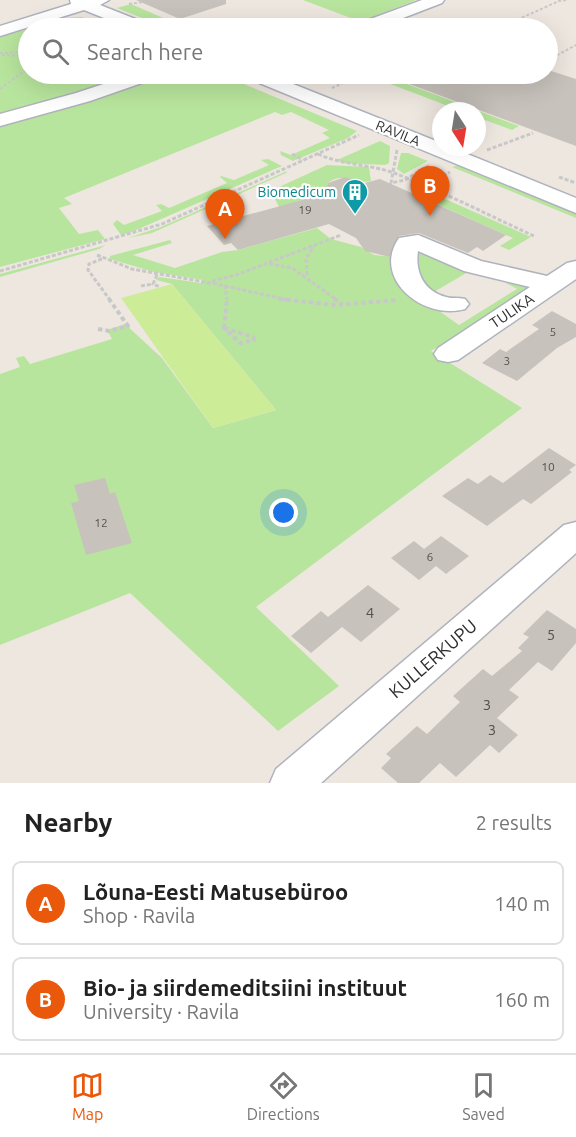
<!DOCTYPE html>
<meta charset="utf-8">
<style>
:root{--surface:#fff;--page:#f2f2f2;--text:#222;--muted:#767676;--line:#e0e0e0;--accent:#ea580c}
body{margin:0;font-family:Ubuntu,sans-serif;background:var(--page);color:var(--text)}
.compass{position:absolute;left:432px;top:102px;width:54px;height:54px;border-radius:50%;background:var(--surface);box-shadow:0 6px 24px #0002;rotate:168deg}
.you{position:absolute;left:284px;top:513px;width:21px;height:21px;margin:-15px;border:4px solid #fff;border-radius:50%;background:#1a73e8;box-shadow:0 0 0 9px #1a73e833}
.badge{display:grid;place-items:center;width:39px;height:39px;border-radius:50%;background:var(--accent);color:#fff;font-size:20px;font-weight:700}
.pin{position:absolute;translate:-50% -50px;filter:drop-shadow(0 2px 3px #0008)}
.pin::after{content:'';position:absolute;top:32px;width:21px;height:18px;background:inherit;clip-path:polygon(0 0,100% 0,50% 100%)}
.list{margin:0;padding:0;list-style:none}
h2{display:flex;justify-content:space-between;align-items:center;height:78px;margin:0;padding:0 24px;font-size:26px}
h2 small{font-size:20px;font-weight:400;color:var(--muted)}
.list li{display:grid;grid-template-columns:39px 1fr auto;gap:18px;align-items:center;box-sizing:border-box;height:84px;margin:0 12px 12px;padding:0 12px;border:2px solid var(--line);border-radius:9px}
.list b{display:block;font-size:22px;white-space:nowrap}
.list p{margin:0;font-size:20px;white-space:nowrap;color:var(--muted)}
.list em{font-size:20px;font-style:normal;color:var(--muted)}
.icon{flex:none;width:33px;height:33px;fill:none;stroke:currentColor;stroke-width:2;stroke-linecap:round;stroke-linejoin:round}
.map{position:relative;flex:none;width:576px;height:783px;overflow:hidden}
.search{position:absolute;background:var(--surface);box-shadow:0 6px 24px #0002;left:18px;right:18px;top:18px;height:66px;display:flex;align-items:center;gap:15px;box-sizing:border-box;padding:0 21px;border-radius:33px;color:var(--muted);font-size:22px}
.sheet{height:270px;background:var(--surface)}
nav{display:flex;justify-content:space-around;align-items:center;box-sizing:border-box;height:84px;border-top:2px solid var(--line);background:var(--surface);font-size:16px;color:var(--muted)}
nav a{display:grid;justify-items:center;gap:3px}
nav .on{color:var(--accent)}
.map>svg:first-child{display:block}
</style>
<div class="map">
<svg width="576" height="783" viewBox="0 0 576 783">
<rect width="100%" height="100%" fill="#eee7e0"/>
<path fill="#b8e59d" d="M303,0H416L357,23L353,22L356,20Z
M131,4L177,24H178L167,28L117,8Z
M82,17L111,28H29L62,18Z
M405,20H420L434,27L380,28Z
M28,29V74H142L0,118V37Z
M159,74H220L357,131L348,138L293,161L281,155L280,151L291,155L330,138L322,133L329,130L291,112L282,115L275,112L64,198L72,204L59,208L79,234L98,230L105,239L0,267V123Z
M380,74L519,126L512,130L477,117V111H461L372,77Z
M380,141L390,146L389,163L385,165L343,163L337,160Z
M401,153H408L428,161L404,174L397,169Z
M268,159L282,166L134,231L121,235L113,224L117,220L124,225L162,211L156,205L161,204L169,208L227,183L220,177L221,176L234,180L269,165L261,160Z
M327,165L369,167L371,181C356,185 341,170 327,184L331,192L279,207L274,197L279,187Z
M459,165L576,212V218L452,167Z
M287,171L286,173L152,233L128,238L161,227Z
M426,191H427L531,237L509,250L500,246L513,238L419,196Z
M317,228L331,239L361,247L374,255L395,257L422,299L459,325L517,289L506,283L528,284L531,288L431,351L522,408L256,607L339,686L278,731L130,593L0,645V374L20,367L16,358L24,356L30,364L112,339L107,330L125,324L162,358L213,428L276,410L172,284L156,280L159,277L201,283L203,280L154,272L110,259V256L170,240L172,243L133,255L175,268L222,252L238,250Z
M106,245L99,249L0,277V274Z
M421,253H430L468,272L434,292L419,284L417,255Z"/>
<path fill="#ccec98" d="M172,284L276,410L213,428L121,298Z"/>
<path fill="#c7c2bb" d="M136,0H226V4L180,19Z
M548,70L576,79V146L385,75V74H548Z
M345,177L365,183L380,179L506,235L483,251L477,247L468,253L419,233L399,236L390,257L365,251L356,238L329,224L238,250L231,243L224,245L207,226L324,194L328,183Z
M552,311L576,324V337L557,348L517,381L482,363L500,349L506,352L539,329L532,325Z
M549,448L576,465L569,470L572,472L531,504L523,499L487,526L442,496L468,478L478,484L490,475L503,483Z
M105,478L110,494L115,492L132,543L86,555L71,503L79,501L74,485Z
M441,536L469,556L446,574L436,566L419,580L391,558L414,541L424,549Z
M368,585L400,609L361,642L342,627L311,653L291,636L321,611L328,617Z
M547,610L576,629V643L552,671L538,662L509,690L519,697L497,718L518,735L499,753L490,745L456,777L440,763L419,783H398L381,768L391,758L386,754L417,726L427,734L460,702L453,696L483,669L492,676L522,651L518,648L529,637L523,634Z"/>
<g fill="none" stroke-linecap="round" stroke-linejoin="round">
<g stroke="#b0b3bd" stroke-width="3">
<path id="minor" d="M70,0H109L100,5L148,24L150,28H129L84,10L0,36V26L71,4Z
M422,0H444L442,3L377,28H355L357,24Z
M134,74H159L156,78L90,101L0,126V114L76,93Z
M244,74H268L441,143V147H450L576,198V213L247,78Z
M418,235L481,261L547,276L567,263L576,261V279L458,360L448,362L438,360L434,354L438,348L530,287L464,271L418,251C415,271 423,291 446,297C452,299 458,297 465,299L469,304L465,309C423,321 371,278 399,238Z
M576,522V553L321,783H270L276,769L564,525Z"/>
</g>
<path stroke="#c8c8c8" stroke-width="2" stroke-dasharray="3 2" stroke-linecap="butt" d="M129,4L143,2
M426,21L449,28
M73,28L80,23
M168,28L184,24
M499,28L559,1L567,0
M0,53L28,52
M2,55L28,56
M548,60L576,45
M223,74L235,78
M348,76L354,74
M332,88L361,75
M0,89L28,68"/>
<path stroke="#c8c8c8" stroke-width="3" stroke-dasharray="4 2" stroke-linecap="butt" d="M397,150L391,183L405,180L430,165
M487,150L533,133
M292,154L303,160
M318,154C342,165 369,164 394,173C442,191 488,215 534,236
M559,177L576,183
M421,186L450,172
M97,255L132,269L221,285L288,300
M102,259L89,264L88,270L110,300
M269,264L292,268L337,300
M0,271L162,224L359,135
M157,275L153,284L160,287
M307,275L306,259L314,246
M212,281L236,275L341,235
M225,285L227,300
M141,286L153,284"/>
<path stroke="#c8c8c8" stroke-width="4" stroke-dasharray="4.5 3" stroke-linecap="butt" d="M279,299L336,305L398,300
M334,299L342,303
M224,328L253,337L254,340L240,343Z
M224,328L227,299
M98,329L109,331L128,326L109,299"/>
<use href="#minor" fill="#fff" fill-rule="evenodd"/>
</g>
<defs>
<g id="building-pin" transform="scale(1.35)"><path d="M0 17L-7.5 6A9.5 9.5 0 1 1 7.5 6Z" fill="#0f9aa8" stroke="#fff"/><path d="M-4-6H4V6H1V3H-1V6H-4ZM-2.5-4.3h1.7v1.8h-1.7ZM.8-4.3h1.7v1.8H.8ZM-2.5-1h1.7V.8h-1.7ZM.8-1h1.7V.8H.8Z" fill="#fff"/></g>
</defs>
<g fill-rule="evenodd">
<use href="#building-pin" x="355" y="192"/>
</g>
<g text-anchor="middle" stroke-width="4.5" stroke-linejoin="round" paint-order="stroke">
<g font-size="12" fill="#545250">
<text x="305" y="214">19</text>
<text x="553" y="336">5</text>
<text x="507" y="365">3</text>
<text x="548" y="471">10</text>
<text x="101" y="527">12</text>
<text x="430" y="561">6</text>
</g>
<g font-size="14" fill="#2d2d2d" stroke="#fff">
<text transform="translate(398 133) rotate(22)" y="5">RAVILA</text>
</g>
<g font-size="14" fill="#0d838f" stroke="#fff" text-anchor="end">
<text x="336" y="197">Biomedicum</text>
</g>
<g font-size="15" fill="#2d2d2d" stroke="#fff">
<text transform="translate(512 311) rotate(-34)" y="5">TULIKA</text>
</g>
<g font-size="15" fill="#545250">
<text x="370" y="618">4</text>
<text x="551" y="640">5</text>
<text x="487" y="710">3</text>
<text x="492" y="735">3</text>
</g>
<g font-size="18" fill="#2d2d2d" stroke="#fff">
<text transform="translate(433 659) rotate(-41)" y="6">KULLERKUPU</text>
</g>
</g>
</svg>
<svg class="compass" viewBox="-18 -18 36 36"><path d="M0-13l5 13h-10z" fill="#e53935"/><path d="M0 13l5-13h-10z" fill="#767676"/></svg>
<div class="you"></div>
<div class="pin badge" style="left:225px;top:239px">A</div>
<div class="pin badge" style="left:430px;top:216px">B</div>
<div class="search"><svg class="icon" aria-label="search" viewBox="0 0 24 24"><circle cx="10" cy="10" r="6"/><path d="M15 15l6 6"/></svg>Search here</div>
</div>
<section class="sheet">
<h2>Nearby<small>2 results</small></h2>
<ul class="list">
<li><span class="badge">A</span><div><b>Lõuna-Eesti Matusebüroo</b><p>Shop · Ravila</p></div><em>140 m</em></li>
<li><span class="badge">B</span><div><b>Bio- ja siirdemeditsiini instituut</b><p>University · Ravila</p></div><em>160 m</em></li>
</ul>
</section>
<nav>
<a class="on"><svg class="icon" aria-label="map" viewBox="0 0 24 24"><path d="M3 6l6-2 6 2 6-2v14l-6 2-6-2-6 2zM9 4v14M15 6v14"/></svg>Map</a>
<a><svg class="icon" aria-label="directions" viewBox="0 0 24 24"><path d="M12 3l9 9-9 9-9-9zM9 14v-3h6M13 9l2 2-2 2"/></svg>Directions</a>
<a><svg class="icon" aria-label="saved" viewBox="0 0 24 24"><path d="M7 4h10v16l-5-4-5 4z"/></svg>Saved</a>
</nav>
